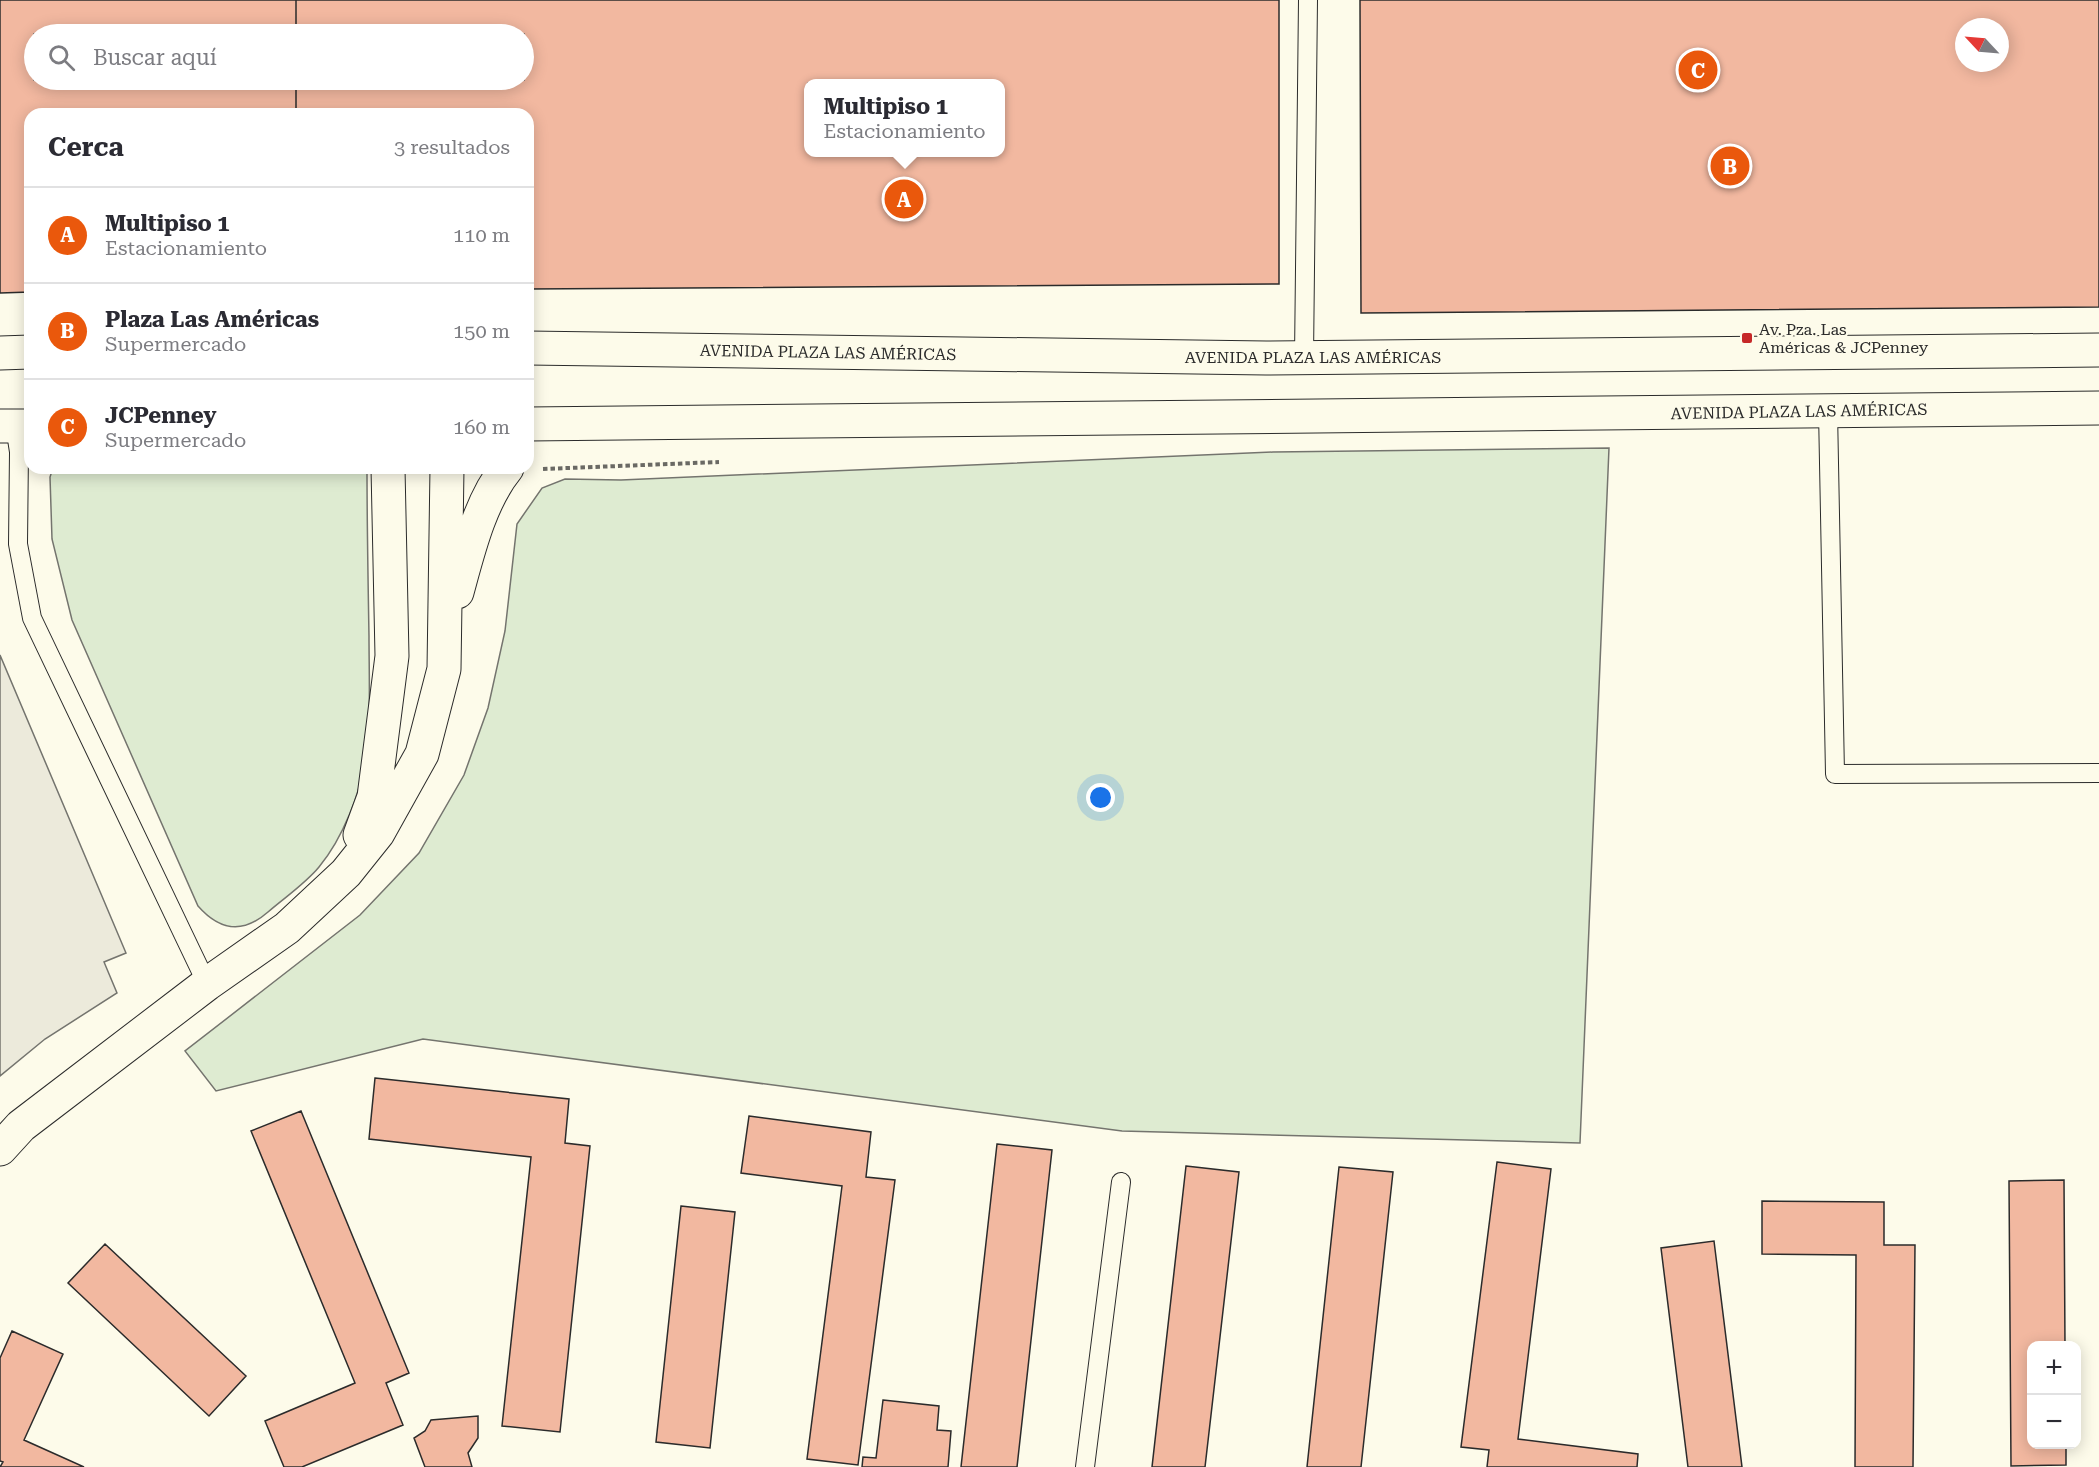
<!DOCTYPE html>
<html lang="es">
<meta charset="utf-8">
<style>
:root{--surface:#fff;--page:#f2f2f3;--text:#2b2b33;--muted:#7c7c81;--line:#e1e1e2;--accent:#ea580c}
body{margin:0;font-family:"Roboto Serif",serif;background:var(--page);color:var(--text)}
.controls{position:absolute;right:18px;bottom:18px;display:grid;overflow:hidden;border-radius:12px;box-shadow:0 3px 15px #0003}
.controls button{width:54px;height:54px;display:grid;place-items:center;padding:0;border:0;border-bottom:2px solid var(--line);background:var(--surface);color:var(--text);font:30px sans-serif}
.compass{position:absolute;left:1955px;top:18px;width:54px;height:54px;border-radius:50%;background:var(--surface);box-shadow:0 3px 15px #0003;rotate:296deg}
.you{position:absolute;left:1101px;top:798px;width:21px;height:21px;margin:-15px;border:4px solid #fff;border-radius:50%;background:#1a73e8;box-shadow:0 0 0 9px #1a73e833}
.badge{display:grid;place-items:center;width:39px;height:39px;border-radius:50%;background:var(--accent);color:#fff;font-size:20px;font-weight:700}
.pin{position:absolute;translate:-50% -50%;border:3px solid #fff;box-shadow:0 2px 6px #0006}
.popup{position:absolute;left:804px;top:79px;width:201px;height:78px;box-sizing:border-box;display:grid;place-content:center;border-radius:12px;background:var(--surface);filter:drop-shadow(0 2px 4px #0005);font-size:20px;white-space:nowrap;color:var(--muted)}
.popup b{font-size:22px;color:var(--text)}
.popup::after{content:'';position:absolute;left:50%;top:100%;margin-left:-12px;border:12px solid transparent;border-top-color:var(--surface)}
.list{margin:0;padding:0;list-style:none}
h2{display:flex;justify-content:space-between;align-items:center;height:78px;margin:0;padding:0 24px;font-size:26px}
h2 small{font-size:20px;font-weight:400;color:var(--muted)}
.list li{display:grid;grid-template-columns:39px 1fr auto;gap:18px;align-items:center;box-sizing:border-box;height:96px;padding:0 24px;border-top:2px solid var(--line)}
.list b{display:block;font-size:22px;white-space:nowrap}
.list p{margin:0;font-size:20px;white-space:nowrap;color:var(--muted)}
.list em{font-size:20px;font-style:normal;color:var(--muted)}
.icon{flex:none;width:33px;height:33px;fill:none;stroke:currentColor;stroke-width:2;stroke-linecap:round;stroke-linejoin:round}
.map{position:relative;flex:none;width:2099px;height:1467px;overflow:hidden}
.search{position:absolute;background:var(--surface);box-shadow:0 3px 15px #0003;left:24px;top:24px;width:510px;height:66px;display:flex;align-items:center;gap:15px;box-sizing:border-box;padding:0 21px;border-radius:33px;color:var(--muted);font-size:22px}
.panel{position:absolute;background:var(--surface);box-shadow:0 3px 15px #0003;left:24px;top:108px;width:510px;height:366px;border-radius:18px}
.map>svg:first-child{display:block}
</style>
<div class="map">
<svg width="2099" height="1467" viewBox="0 0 2099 1467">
<rect width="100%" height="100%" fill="#fdfbea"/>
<path fill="#deebd1" stroke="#74746e" stroke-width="1.5" d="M1609,448L1580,1143L1122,1131L423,1039L216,1091L185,1051L360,915L419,853L464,775L488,708L505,631L517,524L542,488L565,479L621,480L1273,452Z
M53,468H367C367,524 368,580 369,636C369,675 371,716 366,755C361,792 343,838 319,867C305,884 284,898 268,912C243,934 220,931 198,906L72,620L52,539L50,477Z"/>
<path fill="#eceadb" stroke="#74746e" stroke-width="1.5" d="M0,655L126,953L104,962L117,993L45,1039L0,1076Z"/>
<path fill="#f2b8a0" stroke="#2b2b2b" stroke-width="1.5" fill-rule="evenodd" d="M0,0H296V34H34V80H296V114H30V292L0,293Z
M296,0H1279V284L528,289V114H296V80H524V34H296ZM808,83H1000V152H808Z
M1360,0H2099V307L1361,313ZM1964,27H2000V63H1964Z
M375,1078L569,1099L565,1143L590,1146L560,1432L502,1426L531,1157L369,1139Z
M301,1111L409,1373L386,1383L403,1425L302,1467H284L265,1421L355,1383L251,1131Z
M749,1116L871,1132L866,1177L895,1180L858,1465L807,1459L842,1186L741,1173Z
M997,1144L1052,1150L1017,1467H961Z
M1497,1162L1551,1169L1518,1439L1638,1454L1637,1467H1487L1489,1450L1461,1447Z
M1186,1166L1239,1172L1205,1467H1152Z
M1339,1167L1393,1172L1361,1467H1307Z
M2064,1180L2065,1346H2032V1444H2066V1465L2011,1466L2009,1181Z
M1762,1201L1884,1202V1245H1915L1913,1467H1855L1856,1255L1762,1254Z
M681,1206L735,1212L710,1448L656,1442Z
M1714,1241L1742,1467H1688L1661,1248Z
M105,1244L246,1376L209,1416L68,1283Z
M12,1331L63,1354L24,1440L84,1467H0L3,1462L0,1461V1358Z
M883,1400L939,1406L937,1430L951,1431L948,1467H862L863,1457L876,1458Z
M478,1416V1438L468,1453L472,1467H425L414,1438L425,1431L431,1420Z"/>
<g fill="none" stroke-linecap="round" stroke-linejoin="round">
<g stroke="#2b2b2b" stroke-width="20">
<path id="lane" d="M1304,358L1308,0
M1828,411L1835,774L2099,773
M15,426L19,452L18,544L32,618L207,984
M1085,1467L1121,1182"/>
</g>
<g stroke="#2b2b2b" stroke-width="35">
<path id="street" d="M528,348L1266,358L2099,350
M0,353L30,352
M528,424L2099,408
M0,426H30
M457,592C468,552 480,501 507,468
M360,835L374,797L392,656L388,468
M0,1149L21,1126L207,984L287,928L346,873L378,833L422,754L444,669L447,468"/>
</g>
<path stroke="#6a6964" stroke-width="4" stroke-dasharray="4.5 3" stroke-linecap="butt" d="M543,469L719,462"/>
<use href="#lane" stroke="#fdfbea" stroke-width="18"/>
<use href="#street" stroke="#fdfbea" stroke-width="33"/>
</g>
<rect fill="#c62828" stroke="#fdfbea" stroke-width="2" x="1741" y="332" width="12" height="12" rx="3"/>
<g text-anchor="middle" stroke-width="4.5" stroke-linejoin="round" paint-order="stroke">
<g font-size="16" fill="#2b2b2b" stroke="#fdfbea" text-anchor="start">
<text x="1759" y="335">Av. Pza. Las<tspan x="1759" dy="18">Américas &amp; JCPenney</tspan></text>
</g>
<g font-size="16" fill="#2b2b2b" stroke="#fdfbea">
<text transform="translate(828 352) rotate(1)" y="6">AVENIDA PLAZA LAS AMÉRICAS</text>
<text x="1313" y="363">AVENIDA PLAZA LAS AMÉRICAS</text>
<text transform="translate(1799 411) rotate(-1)" y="6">AVENIDA PLAZA LAS AMÉRICAS</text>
</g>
</g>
</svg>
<div class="controls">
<button>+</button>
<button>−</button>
</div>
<svg class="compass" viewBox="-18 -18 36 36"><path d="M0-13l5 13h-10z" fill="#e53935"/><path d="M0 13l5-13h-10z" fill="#7c7c81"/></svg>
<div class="you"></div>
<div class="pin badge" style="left:904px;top:199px">A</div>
<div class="popup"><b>Multipiso 1</b>Estacionamiento</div>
<div class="pin badge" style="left:1730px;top:166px">B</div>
<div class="pin badge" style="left:1698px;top:70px">C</div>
<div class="search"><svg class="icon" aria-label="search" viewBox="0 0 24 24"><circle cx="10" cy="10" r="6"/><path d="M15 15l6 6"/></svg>Buscar aquí</div>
<section class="panel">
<h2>Cerca<small>3 resultados</small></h2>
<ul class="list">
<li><span class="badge">A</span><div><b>Multipiso 1</b><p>Estacionamiento</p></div><em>110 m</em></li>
<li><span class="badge">B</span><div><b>Plaza Las Américas</b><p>Supermercado</p></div><em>150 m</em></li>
<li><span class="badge">C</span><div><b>JCPenney</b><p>Supermercado</p></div><em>160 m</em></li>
</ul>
</section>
</div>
